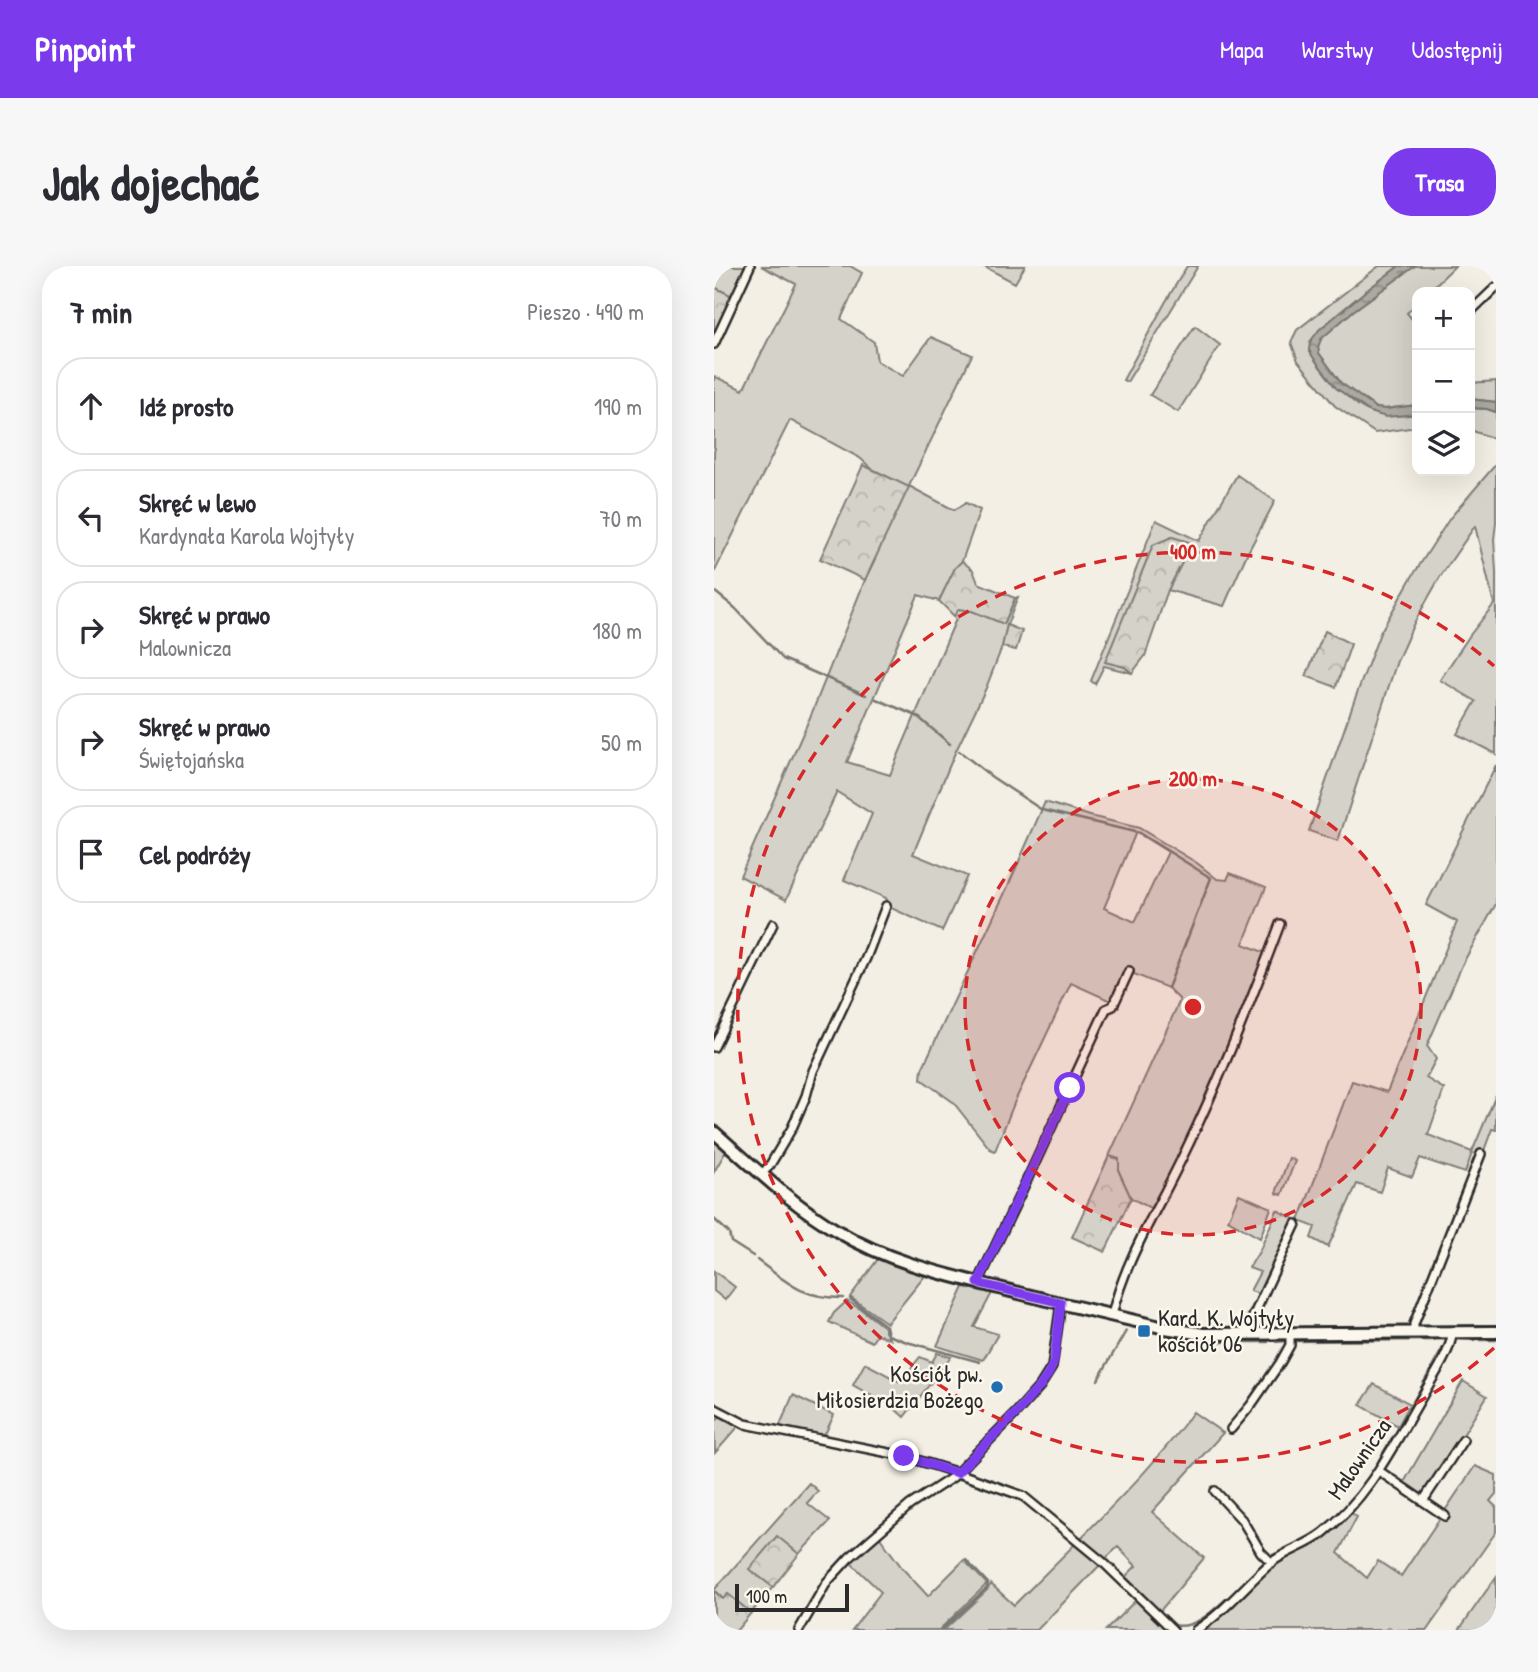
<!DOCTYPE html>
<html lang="pl">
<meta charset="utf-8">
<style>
:root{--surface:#fff;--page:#f7f7f7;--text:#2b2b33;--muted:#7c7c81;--line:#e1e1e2;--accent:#7c3aed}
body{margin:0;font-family:"Patrick Hand",sans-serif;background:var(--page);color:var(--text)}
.controls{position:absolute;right:21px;top:21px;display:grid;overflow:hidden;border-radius:14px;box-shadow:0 7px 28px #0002}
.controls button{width:63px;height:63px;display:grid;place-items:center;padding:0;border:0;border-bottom:2px solid var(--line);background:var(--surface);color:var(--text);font:35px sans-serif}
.scale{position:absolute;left:21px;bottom:18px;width:114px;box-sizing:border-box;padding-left:7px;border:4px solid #2b2b2b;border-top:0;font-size:19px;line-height:24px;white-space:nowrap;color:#2b2b2b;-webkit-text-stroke:5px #fbf7ec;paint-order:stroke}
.stop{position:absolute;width:21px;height:21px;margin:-16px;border:5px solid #7c3aed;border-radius:50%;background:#fff}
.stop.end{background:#7c3aed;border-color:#fff;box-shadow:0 2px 7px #0008}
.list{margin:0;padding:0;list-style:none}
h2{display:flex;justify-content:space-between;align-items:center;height:91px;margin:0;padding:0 28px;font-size:30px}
h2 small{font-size:23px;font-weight:400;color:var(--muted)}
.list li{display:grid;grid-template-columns:46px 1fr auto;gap:21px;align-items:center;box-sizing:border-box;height:98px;margin:0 14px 14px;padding:0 14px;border:2px solid var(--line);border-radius:28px}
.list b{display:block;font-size:26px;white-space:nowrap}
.list p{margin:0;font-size:23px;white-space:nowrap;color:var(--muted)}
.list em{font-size:23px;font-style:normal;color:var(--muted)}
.icon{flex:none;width:38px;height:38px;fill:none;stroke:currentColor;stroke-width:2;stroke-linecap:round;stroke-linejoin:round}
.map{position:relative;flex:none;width:782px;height:1364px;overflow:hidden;border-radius:28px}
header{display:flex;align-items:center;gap:42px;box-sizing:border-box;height:98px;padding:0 35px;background:var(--accent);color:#fff}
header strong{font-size:33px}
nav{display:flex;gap:38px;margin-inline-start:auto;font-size:24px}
.intro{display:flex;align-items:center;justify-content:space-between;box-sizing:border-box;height:168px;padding:0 42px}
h1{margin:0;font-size:49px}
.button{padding:18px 32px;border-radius:28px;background:var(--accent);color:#fff;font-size:24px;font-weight:700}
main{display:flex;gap:42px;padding:0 42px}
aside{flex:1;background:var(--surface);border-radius:28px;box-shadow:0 7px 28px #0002}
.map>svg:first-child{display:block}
</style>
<header>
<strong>Pinpoint</strong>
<nav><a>Mapa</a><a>Warstwy</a><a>Udostępnij</a></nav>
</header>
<div class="intro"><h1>Jak dojechać</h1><a class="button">Trasa</a></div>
<main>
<aside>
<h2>7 min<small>Pieszo · 490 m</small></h2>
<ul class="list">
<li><svg class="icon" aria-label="ahead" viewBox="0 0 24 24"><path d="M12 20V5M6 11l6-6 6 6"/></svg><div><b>Idź prosto</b></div><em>190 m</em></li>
<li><svg class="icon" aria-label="left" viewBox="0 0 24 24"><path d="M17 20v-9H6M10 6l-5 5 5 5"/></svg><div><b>Skręć w lewo</b><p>Kardynała Karola Wojtyły</p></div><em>70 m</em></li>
<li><svg class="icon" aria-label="right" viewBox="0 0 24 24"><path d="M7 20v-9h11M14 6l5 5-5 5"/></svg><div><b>Skręć w prawo</b><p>Malownicza</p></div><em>180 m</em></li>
<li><svg class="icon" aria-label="right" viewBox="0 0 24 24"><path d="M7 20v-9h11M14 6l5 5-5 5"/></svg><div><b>Skręć w prawo</b><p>Świętojańska</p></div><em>50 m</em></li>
<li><svg class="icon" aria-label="arrive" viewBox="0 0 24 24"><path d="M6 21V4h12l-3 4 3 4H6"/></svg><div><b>Cel podróży</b></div></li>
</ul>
</aside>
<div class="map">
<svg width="782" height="1364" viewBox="0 0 782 1364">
<defs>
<pattern id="forest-crowns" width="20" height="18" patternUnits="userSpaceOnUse" patternTransform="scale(1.75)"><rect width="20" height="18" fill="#d5d2c9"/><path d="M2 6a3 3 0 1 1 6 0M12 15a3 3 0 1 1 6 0" fill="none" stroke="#b7b4ad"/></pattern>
<pattern id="water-ripples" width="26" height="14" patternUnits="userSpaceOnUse" patternTransform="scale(1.75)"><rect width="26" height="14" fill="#aca9a2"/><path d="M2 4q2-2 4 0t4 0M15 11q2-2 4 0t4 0" fill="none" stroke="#8c8a84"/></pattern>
</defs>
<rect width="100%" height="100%" fill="#f3efe4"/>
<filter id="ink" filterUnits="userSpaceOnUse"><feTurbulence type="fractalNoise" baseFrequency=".0143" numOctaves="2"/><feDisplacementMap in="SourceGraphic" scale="14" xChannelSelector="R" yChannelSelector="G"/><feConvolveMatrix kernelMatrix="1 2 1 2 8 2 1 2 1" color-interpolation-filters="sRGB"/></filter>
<g filter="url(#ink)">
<path fill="#d5d2c9" stroke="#807e7a" stroke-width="2" fill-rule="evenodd" d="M0,0H34L18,30L0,21Z
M47,0H136L148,7L127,53L160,76L163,95L189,110L217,71L258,89L195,220L240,244L252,237L266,244L248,295L241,302L225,335L204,329L133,496L176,509L242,353L240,350L244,343L258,345L290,358L301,332L304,331L293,359L288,381L272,422L240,489L199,588L253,610L228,665L177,642L172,632L130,614L158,548L123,526L72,634L26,610L97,449L151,314L194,221L158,203L146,192L76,154L0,307V186L1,182L0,181V110L29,124L82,18Z
M269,0H311L301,17Z
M473,0H484L413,116L409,114L451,37Z
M665,0H685L648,28L605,64L595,84C606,104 637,140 659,147C674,151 688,150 703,148V161L661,167L621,140L584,95L577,76L583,64Z
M701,0H741L714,26H703V37L693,47L703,59V139L671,143L662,142L627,117L605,87L604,81L607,73L639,45Z
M481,60L506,79L464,146L436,129Z
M782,115V136L756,133V117Z
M756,142L773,143L782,146V179L779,172L756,164Z
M782,198V257L780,273L782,306V488L743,468L762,435L726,414L756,369L780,338L761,260L726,311L700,357L683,395L624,575L595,565L640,435L666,367L696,314L736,252Z
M523,209L561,235L532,290L510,340L454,324L478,277L458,271L439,279L392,396L411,401L418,407L390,400L381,418L377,415L442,254L485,275Z
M782,499V638L749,697L713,780L722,793L712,812L730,823L714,869L758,886L782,829V864L778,863L768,890L758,887L751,907L706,892L698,911L674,902L666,926L643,918L614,981L597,972L601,961L585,955L638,815L673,826L743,656L712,639Z
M331,536L376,550L425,562L483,597L503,613L513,614L516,607L552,621L529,678L552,687L487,848L440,944L417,932L405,906V893L395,890L466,734L454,722L413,705L399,736L357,717L301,835L281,885L276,883L239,836L207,813L208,803L294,620ZM422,566L454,586L421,656L390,642Z
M0,875L12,885L0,906Z
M575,892L581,895L568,929L562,927Z
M525,928L557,942L546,972L514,954Z
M563,944L581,953L546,1028L536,1025L546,1006L535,1002L546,984Z
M168,992L209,1008L210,1011L173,1057L136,1031L164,993Z
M0,1005L21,1021L11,1034L0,1025Z
M250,1021L278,1027L260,1061L284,1068L269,1094L223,1080Z
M133,1035L148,1044L171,1062V1066L176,1073L163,1068L158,1076L115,1056L120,1047Z
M223,1087L237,1091L190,1151L172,1135L170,1137L139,1119L151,1097L186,1116L206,1091L218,1096Z
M749,1115L773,1130L733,1195L708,1232L689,1218Z
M660,1118L696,1138L684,1160L646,1139Z
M79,1129L120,1149L112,1166L108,1169L65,1161Z
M479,1146L509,1167L438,1246L490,1292L446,1345L410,1312L422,1300L404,1281L390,1294L365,1274C405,1233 446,1193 479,1146Z
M6,1150L24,1161L1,1187L0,1157Z
M761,1200L782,1209V1228L776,1235L782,1241V1266L713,1364H679L675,1361L671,1364H486L557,1300L636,1246L643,1251L624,1287L653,1312L664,1295L687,1310Z
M95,1217L104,1225L93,1237L116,1255L85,1288L63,1271L36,1303L59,1321L37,1347L14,1328L9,1333L0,1324Z
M164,1269L189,1303L214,1330L250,1294L273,1318L225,1364H138L167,1326L135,1295Z
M362,1277L387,1298L323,1364H230L273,1324L277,1318L300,1339Z
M782,1311V1360L781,1362L782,1364H745Z
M423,1333L454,1362L451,1364H392Z"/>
<path fill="url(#forest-crowns)" stroke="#807e7a" stroke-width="2" d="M0,21L18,30L0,71Z
M149,199L195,221L151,314L106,293Z
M458,271L478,277L454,324L431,390L418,407L411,401L391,396L439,279Z
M248,295L259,304L264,317L301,332L290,358L258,345L245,343L240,350L225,335L241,302Z
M293,359L308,365L302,384L288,381Z
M611,365L637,378L622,421L592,410Z
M395,890L405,893V906L417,932L391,986L358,971Z
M63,1270L85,1288L59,1321L35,1303Z
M0,1325L9,1333L14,1328L37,1347L23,1364H0Z"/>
<path fill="url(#water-ripples)" stroke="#787772" stroke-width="2" d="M685,0H701L639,45L607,73L604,81L605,87L627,117L662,142L671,143L703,139V148L672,151L656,146L622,122L599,91L595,84L596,76L605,64L648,28Z
M756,133L782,136V146L773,143L756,142Z"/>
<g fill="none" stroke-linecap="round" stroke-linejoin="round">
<path stroke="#787772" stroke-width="2.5" d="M0,325L21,342L69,393L152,429
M162,433L203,450L236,478
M245,485L278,511L328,544L425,567L497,612L454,722
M0,953L15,967L17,976L39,990
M43,994C74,1017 87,1032 129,1032
M136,1033L172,1060L174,1069L193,1076L266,1096
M453,1070L480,1076H510
M743,1073L760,1074
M767,1074H782
M580,1075L720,1074
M519,1076H554
M562,1076L572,1075
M384,1114L412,1065
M683,1165L731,1078
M665,1194L678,1172
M652,1215L658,1206
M633,1240L648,1221
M599,1270L611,1261
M559,1289L578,1281
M521,1326L550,1296
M459,1359C480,1364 499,1345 513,1332
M227,1364L273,1322L274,1317L252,1294"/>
<g stroke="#2b2b2b" stroke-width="12">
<path id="street" d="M756,46L782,21
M0,78L36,0
M0,781L59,658
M48,908L56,899L78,862L92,830L99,805L152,692L172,640
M264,1017L320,899L392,743L399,740L415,705
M398,1049C411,994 443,944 467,894C505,817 536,738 566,658
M700,1067V1058L767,888
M531,1068L582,958
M0,1142L31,1158L190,1190L235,1204L309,1230L390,1297L459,1364
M517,1163L537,1139L566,1097L576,1079V1068
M665,1205L731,1250
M501,1225L528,1254L547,1286L558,1297
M709,1235L749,1174
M85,1364L113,1316L135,1292L196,1239L239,1211L302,1147L326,1120L338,1101L347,1037
M482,1364C511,1346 532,1318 558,1296C574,1284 594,1279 609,1267C655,1231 680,1178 709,1129C718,1112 738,1085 738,1066"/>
</g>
<g stroke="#2b2b2b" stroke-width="16">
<path id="secondary" d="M0,866C40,901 78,939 125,966C175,996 229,1008 285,1022C340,1036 396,1049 451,1062L489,1068L782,1066"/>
</g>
<use href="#street" stroke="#fbf7ec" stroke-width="7"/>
<use href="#secondary" stroke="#fbf7ec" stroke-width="10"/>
</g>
</g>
<g fill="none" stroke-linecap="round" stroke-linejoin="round" filter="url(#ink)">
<path stroke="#7c3aed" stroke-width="9" d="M190,1190L243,1207L302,1147L326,1120L335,1107L340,1095L347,1037L264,1017L356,822"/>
</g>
<circle cx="479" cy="741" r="228" fill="#d62828" fill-opacity=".12"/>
<g fill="none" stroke="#d62828" stroke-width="3.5" stroke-dasharray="12 9">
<circle cx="479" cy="741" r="228"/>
<path d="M780 1082A455 455 0 1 1 780 400"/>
</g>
<g fill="#1f6fb2" stroke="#fbf7ec" stroke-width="2.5">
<rect x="423" y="1058" width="14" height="14" rx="3.5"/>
<circle cx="283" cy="1121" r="7"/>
</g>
<g text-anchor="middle" stroke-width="5" stroke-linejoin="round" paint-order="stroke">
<g font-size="23" fill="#2b2b2b" stroke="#fbf7ec" text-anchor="start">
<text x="444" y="1060">Kard. K. Wojtyły<tspan x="444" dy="26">kościół 06</tspan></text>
<text x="269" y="1116" text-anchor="end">Kościół pw.<tspan x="269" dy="26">Miłosierdzia Bożego</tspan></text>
</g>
<g font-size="23" fill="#2b2b2b" stroke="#fbf7ec">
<text transform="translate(645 1193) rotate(-55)" y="8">Malownicza</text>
</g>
</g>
<circle cx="479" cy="741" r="10" fill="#d62828" stroke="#fbf7ec" stroke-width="3.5"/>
<g font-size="21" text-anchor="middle" font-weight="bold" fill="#d62828" stroke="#fbf7ec" stroke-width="5" stroke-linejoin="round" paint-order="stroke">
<text x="479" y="293">400 m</text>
<text x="479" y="520">200 m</text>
</g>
</svg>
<div class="controls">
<button>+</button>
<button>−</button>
<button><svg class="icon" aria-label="layers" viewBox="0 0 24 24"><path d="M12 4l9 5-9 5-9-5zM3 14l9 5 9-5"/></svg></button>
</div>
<div class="scale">100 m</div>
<div class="stop" style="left:356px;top:822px"></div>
<div class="stop end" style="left:190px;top:1190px"></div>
</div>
</main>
